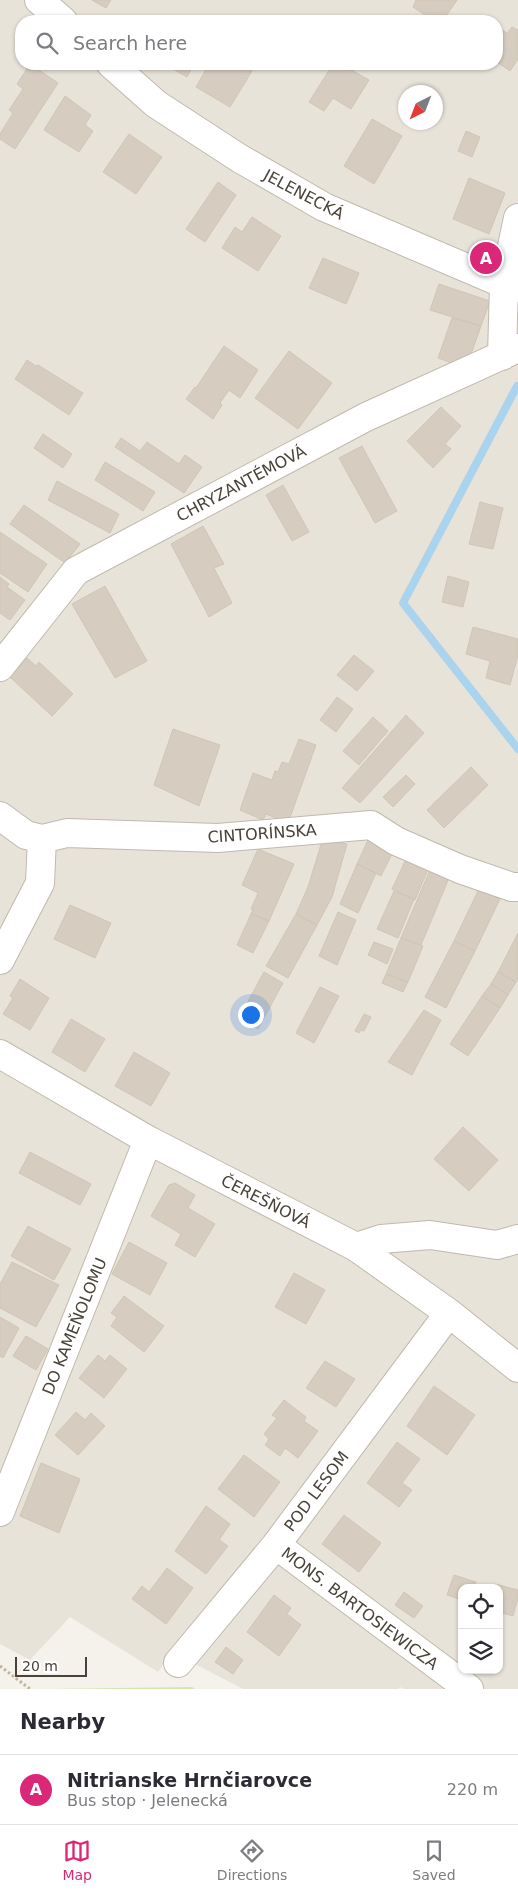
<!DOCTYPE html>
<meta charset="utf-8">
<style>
:root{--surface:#fff;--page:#f7f7f7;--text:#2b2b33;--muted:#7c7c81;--line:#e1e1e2;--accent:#db2777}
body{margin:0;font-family:"DejaVu Sans",sans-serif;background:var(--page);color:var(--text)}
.controls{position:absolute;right:15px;bottom:15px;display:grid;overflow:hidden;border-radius:10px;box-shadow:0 1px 4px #0004}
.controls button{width:45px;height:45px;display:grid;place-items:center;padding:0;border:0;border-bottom:1px solid var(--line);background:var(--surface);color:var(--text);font:25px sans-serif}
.compass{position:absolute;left:398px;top:85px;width:45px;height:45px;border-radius:50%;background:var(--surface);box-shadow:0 1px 4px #0004;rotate:222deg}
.scale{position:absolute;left:15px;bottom:12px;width:72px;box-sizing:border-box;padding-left:5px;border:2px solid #494239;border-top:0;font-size:14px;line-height:18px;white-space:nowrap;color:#494239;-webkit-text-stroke:4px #fff;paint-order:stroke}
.you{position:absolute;left:250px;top:1014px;width:18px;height:18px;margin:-12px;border:4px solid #fff;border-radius:50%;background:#1a73e8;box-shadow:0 0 0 8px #1a73e833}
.badge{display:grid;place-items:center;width:32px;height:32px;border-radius:50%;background:var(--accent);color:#fff;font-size:16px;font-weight:700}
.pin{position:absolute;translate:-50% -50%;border:2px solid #fff;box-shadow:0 1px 5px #0006}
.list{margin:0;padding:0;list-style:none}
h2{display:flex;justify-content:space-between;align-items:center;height:65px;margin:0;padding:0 20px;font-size:21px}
h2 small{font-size:16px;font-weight:400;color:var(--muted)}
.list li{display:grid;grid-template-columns:32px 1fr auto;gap:15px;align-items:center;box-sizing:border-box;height:70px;padding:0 20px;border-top:1px solid var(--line)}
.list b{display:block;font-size:19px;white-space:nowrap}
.list p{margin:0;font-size:16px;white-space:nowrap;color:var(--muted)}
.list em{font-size:16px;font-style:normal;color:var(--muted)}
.icon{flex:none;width:28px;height:28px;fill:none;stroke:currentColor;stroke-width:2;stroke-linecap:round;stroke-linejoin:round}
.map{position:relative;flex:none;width:518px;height:1689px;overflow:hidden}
.search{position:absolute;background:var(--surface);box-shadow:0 1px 4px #0004;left:15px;right:15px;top:15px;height:55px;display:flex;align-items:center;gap:12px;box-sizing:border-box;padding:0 18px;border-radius:20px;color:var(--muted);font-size:19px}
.sheet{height:135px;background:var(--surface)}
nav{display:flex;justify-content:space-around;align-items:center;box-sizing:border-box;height:70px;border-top:1px solid var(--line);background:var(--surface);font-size:14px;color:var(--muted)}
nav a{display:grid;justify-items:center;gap:2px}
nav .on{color:var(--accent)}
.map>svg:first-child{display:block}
</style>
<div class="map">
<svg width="518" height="1689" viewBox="0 0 518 1689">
<rect width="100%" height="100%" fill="#f5f1eb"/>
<path fill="#e8e3d9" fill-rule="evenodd" d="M0,0H518V1689H404L400,1687L398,1689H243L172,1652L158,1672L70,1617L30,1660L0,1644ZM21,21H497V64H21ZM406,92H436V122H406ZM462,1588H499V1670H462Z"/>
<path fill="#d1e7b5" d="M192,1687L195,1689H46Z"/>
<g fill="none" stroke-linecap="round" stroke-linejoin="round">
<path stroke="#aad3ee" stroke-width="8" d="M517,386L403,603L518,749"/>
</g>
<path fill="#d6cdc0" stroke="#d1c5b4" d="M92,0H111L106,8Z
M416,0H457L443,21H434L413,7Z
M497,27L507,33L512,27L518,30V59L510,71L497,62Z
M30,64L58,83L15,149L0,139V134L13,113L9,110L23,89L17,84Z
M164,64H194L187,77Z
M209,64H239L252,71L230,107L196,87Z
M333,64H341L369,80L351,109L333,98L324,111L309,102Z
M65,96L91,115L85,125L93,131L79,152L44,130Z
M372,119L402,136L374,184L344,166Z
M466,131L480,137L472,157L458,151Z
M129,134L162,157L136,194L103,172Z
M469,178L505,193L489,234L453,219Z
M218,182L236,195L205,242L186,229Z
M252,217L281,236L258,271L222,248L235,227L242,232Z
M323,258L359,273L346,304L309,288Z
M439,284L490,301L481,326L430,310Z
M452,318L481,326L466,368L438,358Z
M224,346L258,370L240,398L229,390L220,403L222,405L213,419L186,399L195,387L196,388Z
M289,351L332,383L298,429L255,398Z
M27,360L36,366L38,365L83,393L69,415L15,379Z
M441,407L461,426L445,444L451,449L433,468L407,441Z
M43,434L72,454L63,468L34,448Z
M121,438L140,451L147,442L179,464L185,455L202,467L184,493L115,447Z
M362,446L397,511L375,523L339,458Z
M105,462L155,492L143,511L95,480Z
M57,481L119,514L110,533L48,500Z
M283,485L309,532L292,541L266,495Z
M480,502L503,508L493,549L469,544Z
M24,505L80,544L65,563L10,524Z
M203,526L224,564L214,568L232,603L209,617L171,544Z
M0,532L47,564L28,592L0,573Z
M448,576L469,582L463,607L442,602Z
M0,577L9,584L7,587L25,600L10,620L0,613Z
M105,586L147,661L115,678L72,604Z
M473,627L518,639V655L510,685L486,678L490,661L466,654Z
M354,655L374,671L357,691L337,675Z
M27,658L36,666L39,662L73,694L52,716L10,677Z
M337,697L353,709L336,732L320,720Z
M406,715L424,733L360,803L342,788Z
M373,717L388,731L359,765L343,751Z
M173,729L220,745L199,806L154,785Z
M299,739L316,745L288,823L266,814L263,820L240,810L253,773L272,780L275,771L278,772L282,762L289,764Z
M471,767L488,785L444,828L427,810Z
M406,775L415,784L393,807L383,797Z
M323,838L347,844L332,897L317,925L296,914L308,887Z
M369,838L394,850L381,876L357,864Z
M258,849L294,864L269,921L251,914L253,909H251L258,893L242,885Z
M407,857L429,867L415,900L392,889Z
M357,864L376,873L358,913L340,904Z
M430,870L449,878L421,945L401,938Z
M479,889L500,899L475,951L454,941Z
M394,891L414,899L398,938L377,929Z
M70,905L111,923L95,958L54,939Z
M338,912L356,920L337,965L319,956Z
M251,914L269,921L253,953L237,945Z
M296,914L317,925L288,978L266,966Z
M518,933V979L516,982L498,972Z
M401,938L423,946L408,982L386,974Z
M454,941L475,951L446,1008L425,997Z
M374,942L393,949L387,964L368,955Z
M264,972L283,983L258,1029L239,1018Z
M498,972L516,982L508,995L491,984Z
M386,974L408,982L403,992L382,983Z
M20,979L49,998L30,1030L3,1014L13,998L10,996Z
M491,984L508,995L500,1008L482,996Z
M320,987L339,996L314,1043L296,1033Z
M482,996L500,1008L468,1056L450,1044Z
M424,1010L441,1020L412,1075L388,1062Z
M364,1014L371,1017L364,1031L361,1030L359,1033L355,1031Z
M71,1019L105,1039L85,1072L52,1052Z
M134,1052L170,1073L151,1106L115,1086Z
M463,1127L498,1160L469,1191L434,1159Z
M30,1152L91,1184L80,1205L19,1173Z
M175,1183L195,1195L188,1208L215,1224L195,1257L175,1245L181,1234L151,1216L169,1185Z
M28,1226L71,1249L54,1280L11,1256Z
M129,1242L167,1263L150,1295L112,1274Z
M12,1262L59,1285L36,1327L0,1308V1284Z
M294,1273L325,1290L306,1324L275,1307Z
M124,1296L164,1326L144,1352L111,1326L117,1317L111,1313Z
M0,1317L19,1328L3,1358L0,1356Z
M26,1336L48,1349L36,1370L13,1356Z
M98,1355L105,1361L110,1355L127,1369L104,1398L79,1378Z
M325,1361L355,1379L336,1407L306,1388Z
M434,1386L475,1415L447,1455L407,1426Z
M284,1400L306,1417L304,1421L318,1431L298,1458L285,1448L280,1456L265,1445L269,1439L264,1434L277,1418L272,1415Z
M76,1412L85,1420L91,1413L105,1426L78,1455L55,1435Z
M397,1442L420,1459L402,1483L412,1490L399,1507L367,1483Z
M244,1455L280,1482L254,1517L218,1489Z
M41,1463L80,1479L59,1533L20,1516Z
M206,1506L230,1524L219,1540L228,1546L206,1574L175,1551Z
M344,1515L381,1543L359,1572L322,1544Z
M167,1568L193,1588L166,1624L132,1599L142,1586L149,1592Z
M454,1575L476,1582L474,1588H462V1600L447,1595Z
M495,1584L518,1590V1598L513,1616L499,1612V1588H494Z
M404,1592L423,1606L414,1618L395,1605Z
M274,1595L291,1608L287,1614L301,1625L279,1656L247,1632Z
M226,1647L243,1660L233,1674L215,1662Z"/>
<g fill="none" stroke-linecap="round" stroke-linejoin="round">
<g stroke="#c0b9ad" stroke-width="30">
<path id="minor" d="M502,356L504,284L518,218
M0,667L76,571L366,417L518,348
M0,816L26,835L42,839L67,833L218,838L371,825L396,841L460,869L512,887H518
M0,960L40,883L42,839
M0,1054L148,1140L356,1247L449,1313L518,1368
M356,1247L381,1239L430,1235L497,1245L518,1239
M0,1512L148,1140
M276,1545L469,1689
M178,1663L276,1545L449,1313"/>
</g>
<g stroke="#c0b9ad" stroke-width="30">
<path id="tertiary" d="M39,0L63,21
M111,64L156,104L239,158L324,207L504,284L518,288"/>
</g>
<path stroke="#c1b59f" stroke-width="3" stroke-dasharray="2.5 2.5" stroke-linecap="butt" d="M0,1666L30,1689"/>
<use href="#minor" stroke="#fff" stroke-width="28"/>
<use href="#tertiary" stroke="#fff" stroke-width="28"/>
</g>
<g text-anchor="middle" stroke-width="5" stroke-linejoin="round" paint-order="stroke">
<g font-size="16" fill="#494239" stroke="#fff">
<text transform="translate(304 194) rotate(28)" y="6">JELENECKÁ</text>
<text transform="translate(241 483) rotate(-28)" y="6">CHRYZANTÉMOVÁ</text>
<text transform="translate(262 833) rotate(-4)" y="6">CINTORÍNSKA</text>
<text transform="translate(266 1201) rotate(27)" y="6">ČEREŠŇOVÁ</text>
<text transform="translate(74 1326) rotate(-68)" y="6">DO KAMEŇOLOMU</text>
<text transform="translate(316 1491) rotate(-53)" y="6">POD LESOM</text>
<text transform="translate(360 1608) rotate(37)" y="6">MONS. BARTOSIEWICZA</text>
</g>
</g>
</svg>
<div class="controls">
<button><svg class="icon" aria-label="locate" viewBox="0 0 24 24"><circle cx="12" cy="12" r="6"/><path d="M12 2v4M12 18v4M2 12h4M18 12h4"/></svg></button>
<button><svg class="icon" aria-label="layers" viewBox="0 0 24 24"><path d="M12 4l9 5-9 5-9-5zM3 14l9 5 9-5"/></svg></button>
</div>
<svg class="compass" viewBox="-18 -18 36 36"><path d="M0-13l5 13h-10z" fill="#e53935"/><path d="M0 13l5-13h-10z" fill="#7c7c81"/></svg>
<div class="scale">20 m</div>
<div class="you"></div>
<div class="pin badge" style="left:486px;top:258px">A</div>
<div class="search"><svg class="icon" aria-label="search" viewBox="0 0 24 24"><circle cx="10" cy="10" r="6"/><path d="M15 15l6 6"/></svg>Search here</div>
</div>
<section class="sheet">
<h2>Nearby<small></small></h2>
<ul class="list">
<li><span class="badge">A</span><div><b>Nitrianske Hrnčiarovce</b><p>Bus stop · Jelenecká</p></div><em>220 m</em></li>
</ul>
</section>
<nav>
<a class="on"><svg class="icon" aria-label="map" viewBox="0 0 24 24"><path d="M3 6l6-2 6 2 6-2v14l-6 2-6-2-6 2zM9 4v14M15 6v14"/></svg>Map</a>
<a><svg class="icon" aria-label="directions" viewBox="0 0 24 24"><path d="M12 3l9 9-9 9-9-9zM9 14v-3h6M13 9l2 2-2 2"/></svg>Directions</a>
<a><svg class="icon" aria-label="saved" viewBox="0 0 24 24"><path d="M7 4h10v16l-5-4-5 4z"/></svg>Saved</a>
</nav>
